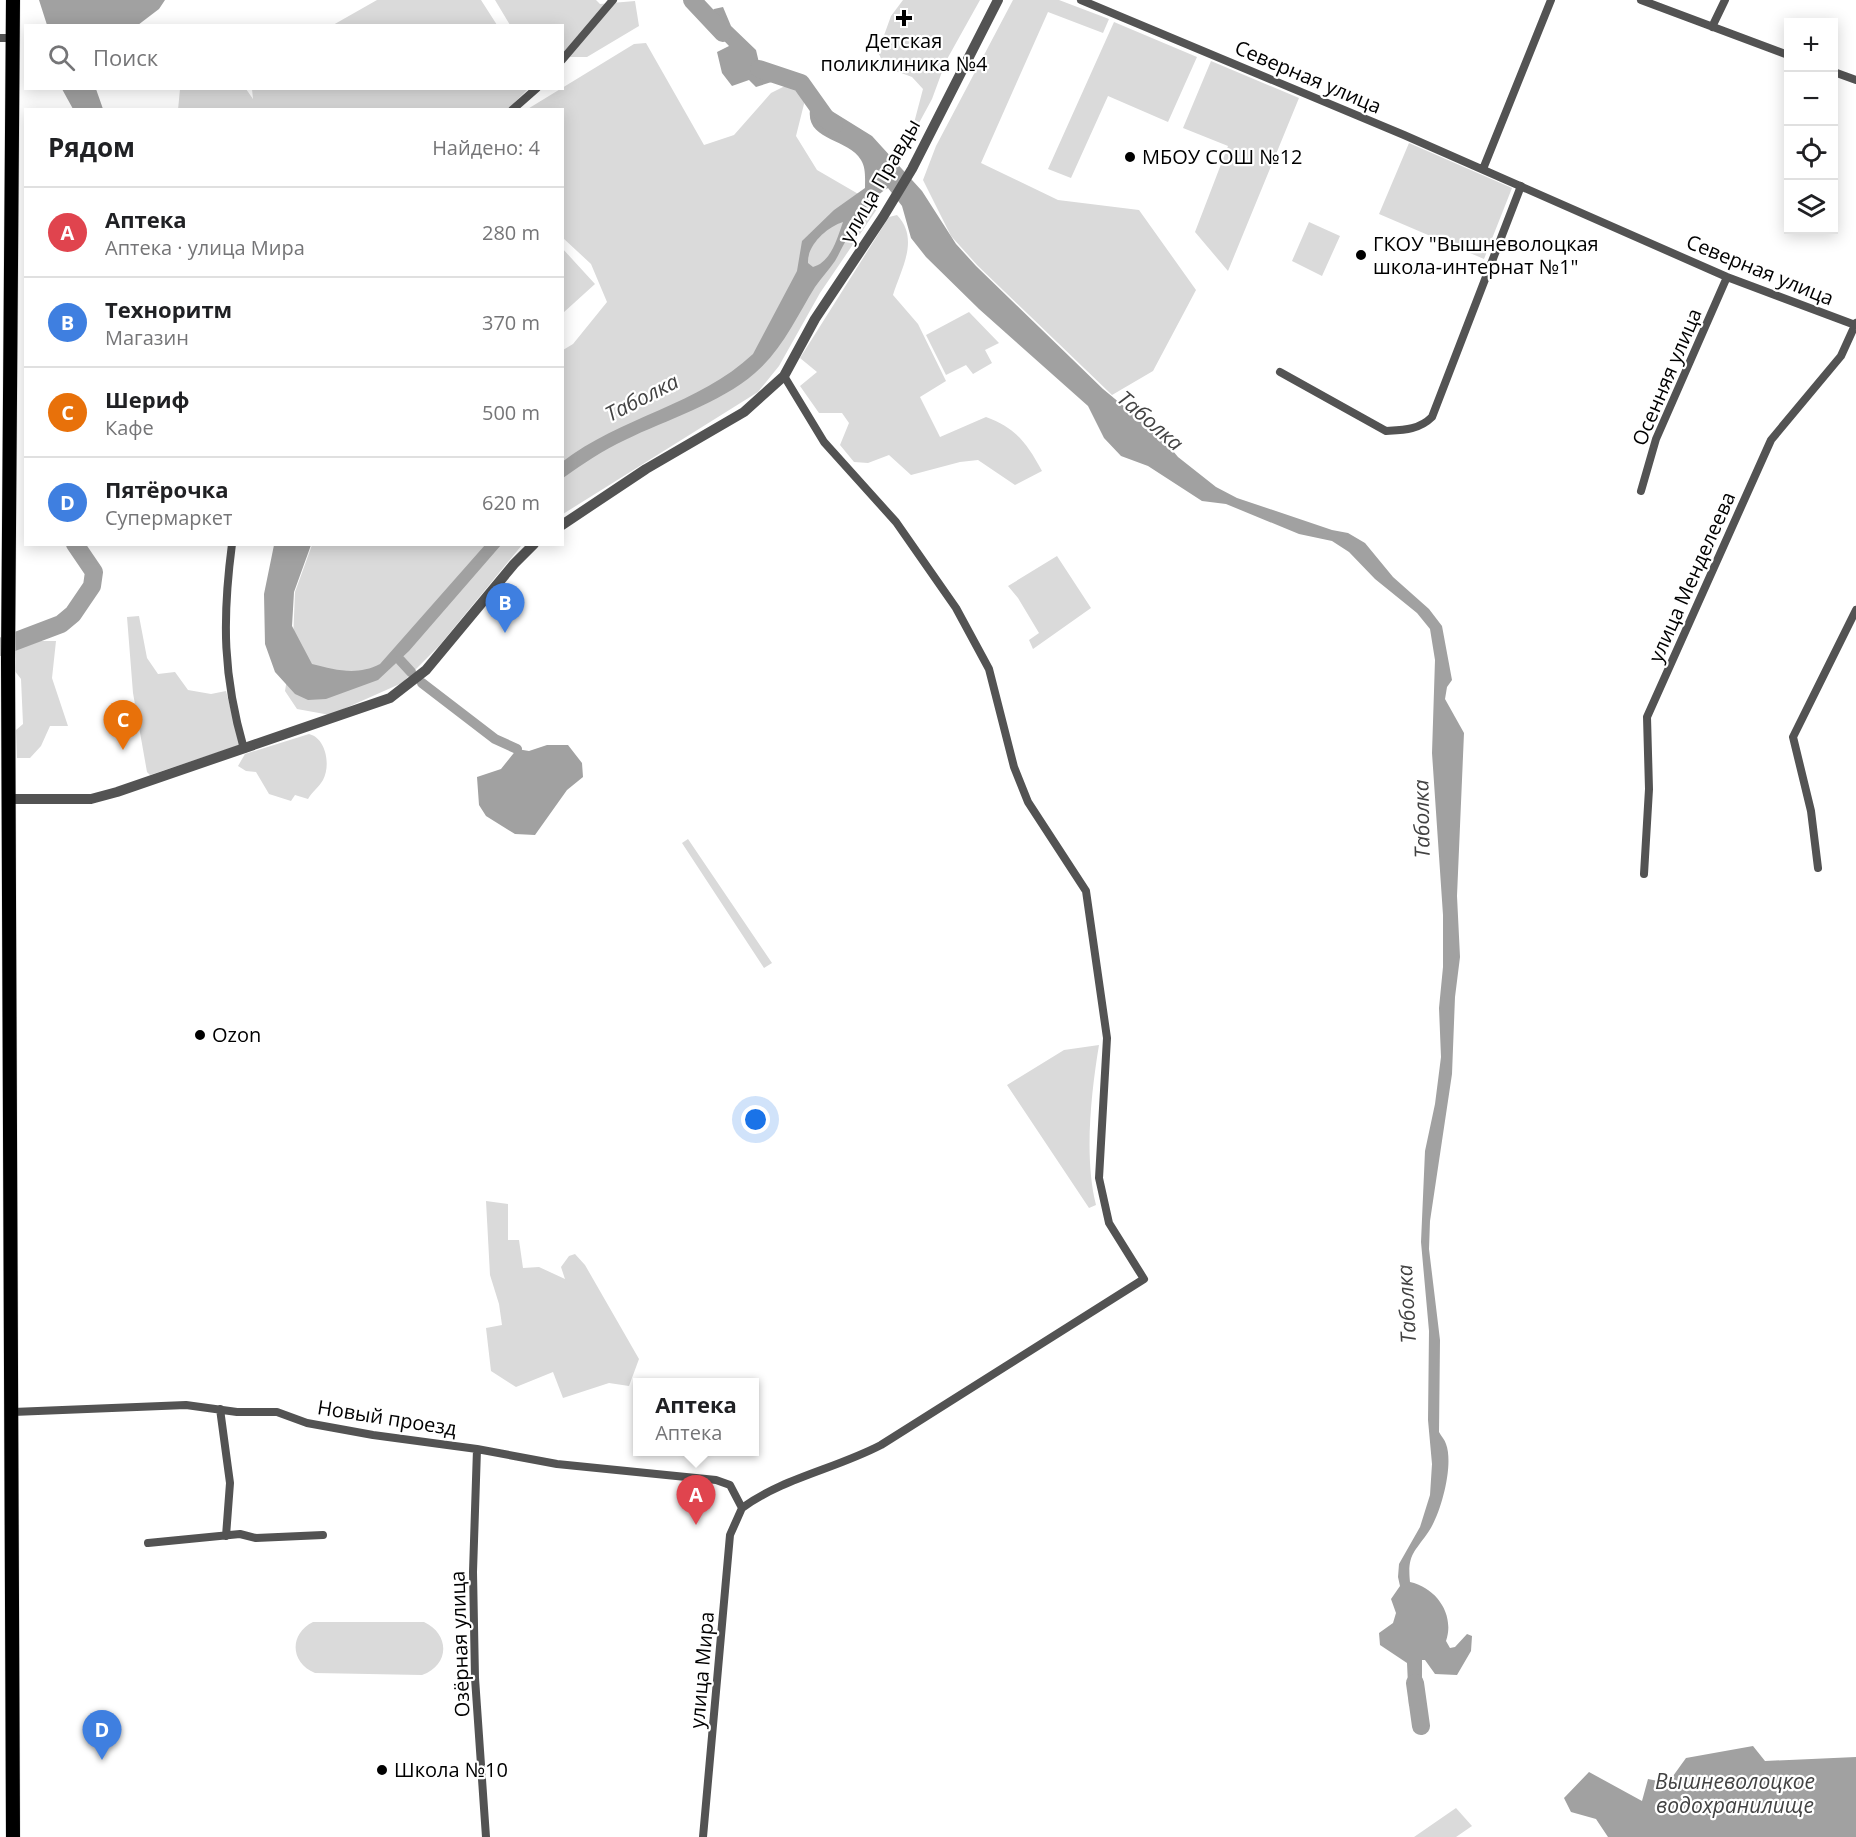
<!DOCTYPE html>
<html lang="ru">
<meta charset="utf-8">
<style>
:root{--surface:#fff;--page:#f2f2f2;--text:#202124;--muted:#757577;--line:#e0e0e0;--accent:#000}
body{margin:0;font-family:"Open Sans",sans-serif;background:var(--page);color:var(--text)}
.controls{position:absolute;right:18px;top:18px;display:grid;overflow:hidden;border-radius:0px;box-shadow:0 3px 15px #0003}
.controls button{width:54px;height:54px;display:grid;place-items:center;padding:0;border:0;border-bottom:2px solid var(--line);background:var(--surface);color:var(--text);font:30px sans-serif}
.you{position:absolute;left:756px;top:1120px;width:21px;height:21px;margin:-15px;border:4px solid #fff;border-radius:50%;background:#1a73e8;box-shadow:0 0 0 9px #1a73e833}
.badge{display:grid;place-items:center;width:39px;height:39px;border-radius:50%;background:var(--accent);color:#fff;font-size:20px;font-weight:700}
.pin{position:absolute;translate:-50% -50px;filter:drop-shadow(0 2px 3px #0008)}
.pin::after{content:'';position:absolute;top:32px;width:21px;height:18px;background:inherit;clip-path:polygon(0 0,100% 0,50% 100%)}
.popup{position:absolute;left:633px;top:1378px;width:126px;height:78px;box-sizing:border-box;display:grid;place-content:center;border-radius:0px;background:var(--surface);filter:drop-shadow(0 2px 4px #0005);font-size:20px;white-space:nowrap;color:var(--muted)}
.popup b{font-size:22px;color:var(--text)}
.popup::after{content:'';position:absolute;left:50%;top:100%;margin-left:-12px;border:12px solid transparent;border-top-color:var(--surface)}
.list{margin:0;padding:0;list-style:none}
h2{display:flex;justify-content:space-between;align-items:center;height:78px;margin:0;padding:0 24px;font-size:26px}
h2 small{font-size:20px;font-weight:400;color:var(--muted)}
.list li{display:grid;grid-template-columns:39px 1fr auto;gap:18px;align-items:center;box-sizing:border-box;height:90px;padding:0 24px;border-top:2px solid var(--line)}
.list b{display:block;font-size:22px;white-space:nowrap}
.list p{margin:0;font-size:20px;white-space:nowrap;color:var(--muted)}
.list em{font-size:20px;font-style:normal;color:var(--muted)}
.icon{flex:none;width:33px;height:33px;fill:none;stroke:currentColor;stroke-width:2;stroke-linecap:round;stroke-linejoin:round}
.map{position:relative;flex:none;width:1856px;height:1837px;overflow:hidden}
.search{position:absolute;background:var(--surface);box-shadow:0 3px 15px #0003;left:24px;top:24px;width:540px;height:66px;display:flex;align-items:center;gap:15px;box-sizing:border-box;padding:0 21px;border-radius:0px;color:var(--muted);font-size:22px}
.panel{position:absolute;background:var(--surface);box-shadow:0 3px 15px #0003;left:24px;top:108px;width:540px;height:438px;border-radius:0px}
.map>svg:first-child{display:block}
</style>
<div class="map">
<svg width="1856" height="1837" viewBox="0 0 1856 1837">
<rect width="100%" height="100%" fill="#fff"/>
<path fill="#dadada" d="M377,0H481L497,25H333Z
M495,0H596L600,4L635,1L639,26L587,57H563L562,26L510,25Z
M903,0H980L946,61L932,99L919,123H914L923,89L912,77L885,67L878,52L891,16Z
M1013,0H1059L1109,19L1103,33L1048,12L981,163L1058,200L1139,210L1196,290L1153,371L1112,395L978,266L951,236L923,180L936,146Z
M1114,22L1197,57L1168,122L1108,96L1071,178L1048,169Z
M646,43L704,145L734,135L771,93L791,83L805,100L796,136L817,170L879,206L820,293L779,366L758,392L563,514V350L573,344L607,302L591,264L563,238L562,110H526L634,44Z
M1211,61L1299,98L1228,271L1195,232L1228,146L1183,128Z
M180,89H246L253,99L252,89H528L508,109L178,110Z
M1409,143L1512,188L1484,259L1379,214Z
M897,215C920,239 901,269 893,295L918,324L946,381L920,397L940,437L986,417C1016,428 1027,443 1042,471L1015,485L978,460L960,462L911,475L889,455L868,463L854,462L840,445L849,423L842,413H819L800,386L817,372L800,358L889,217Z
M1309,222L1340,236L1322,276L1292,261Z
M562,248L595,284L563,313H562Z
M969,312L999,343L985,350L992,363L973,374L966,365L946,375L926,335Z
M312,545H522L439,646L402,683L330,715L297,709L285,691L293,641L295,592Z
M1057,556L1091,608L1033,649L1029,640L1039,633L1018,598L1008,586Z
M139,616L147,658L158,674L175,672L188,690L211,694L226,691L240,745L150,775L147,772L133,693L127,617Z
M29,641H56L52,678L68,726H50L41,746L30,758H17L16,730L23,724L21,679L14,670L15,648Z
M309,734C326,738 331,765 323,780C319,787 312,792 308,799L295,795L291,801L269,794L256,772L246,771L238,766L245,754Z
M688,839L772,963L764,968L682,843Z
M1099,1045C1091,1093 1084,1158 1096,1205L1089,1208L1007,1085L1064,1050Z
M486,1201L508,1204V1240H519L523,1268L539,1267L565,1279L561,1267L569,1256L575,1254L585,1265L639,1359L629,1386L609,1383L563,1398L553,1372L516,1387L491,1371L486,1328L502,1325L499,1304L490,1275Z
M313,1622H424C450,1634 450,1665 422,1675L315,1673C290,1663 289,1634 313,1622Z
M1456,1808L1472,1826L1456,1837H1414Z"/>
<path fill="#a1a1a1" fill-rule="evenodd" d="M39,0H165L159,9L138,25H47Z
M723,7L731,26L756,50L760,67L780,73L781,79L756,87L749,80L732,86L722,73L717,52L729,46L710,26L707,16L714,9Z
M62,89H96L103,109H73Z
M822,105L872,136L922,191L956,244L976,266L1103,389L1162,438L1178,457L1216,487L1237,498L1332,530L1348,533L1365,543L1393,577L1429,609L1442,626L1452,680L1447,687L1445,699L1464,733L1457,896L1460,957L1455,997L1452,1074L1430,1221L1429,1249L1440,1340L1439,1432C1441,1436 1445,1440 1446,1444C1454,1465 1441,1513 1429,1531C1415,1552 1407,1554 1410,1582C1437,1588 1455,1615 1446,1641L1450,1648L1455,1647L1467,1634L1472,1636L1471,1651L1457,1675L1435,1674L1425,1660H1422V1706H1409L1407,1663L1380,1645L1379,1633L1393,1623L1396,1613L1391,1599L1400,1586L1398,1577L1399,1564L1420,1527L1430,1495L1432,1464L1428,1420L1429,1331L1421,1242L1425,1151L1435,1104L1441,1057L1439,1008L1443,967V915L1432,753L1435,660L1430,629L1417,613L1375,579L1349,552L1332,541L1299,534L1226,504L1202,501L1148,466L1121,456L1104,438L1088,406L979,309L926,257L911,238L902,206L888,188C860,205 850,235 835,261C829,270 821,278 815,287C797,316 782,350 755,373C719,404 668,419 625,440C603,450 583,464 563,478L562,462C620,417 699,405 753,354L797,271L802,241L834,210L865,188C865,178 866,168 861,160C848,138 806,141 810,110ZM843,222C837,239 831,262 813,267L808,263C807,245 827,227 843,222Z
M274,545H311L294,592L292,626L312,664C336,670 357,676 380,664L485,545H501L409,651L378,680L326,699L308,700L295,694L275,672L265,644L264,594Z
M547,745H568L582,763L583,777L567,790L535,835L515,834L486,816L479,805L477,777L501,769L517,749L529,751Z
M1753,1746L1765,1761L1856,1757V1837H1608L1596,1819L1571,1812L1564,1798L1589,1772L1642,1801L1648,1779L1668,1783L1686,1758Z"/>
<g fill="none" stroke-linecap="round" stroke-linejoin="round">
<path stroke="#a1a1a1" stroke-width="10" d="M400,660L411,672
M422,683L495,739L517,749"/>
<path stroke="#a1a1a1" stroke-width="18" d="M692,0L723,33
M759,69L801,83L828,121L834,125
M0,647L61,624L73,614L92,586L94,572L75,544
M1415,1683L1421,1726"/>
<g stroke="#dbdbdb" stroke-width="15">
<path id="trunk" d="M13,1837L8,661L13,0"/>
</g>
<path stroke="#535353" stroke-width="8" d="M1081,0L1404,135L1727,277L1855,325
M1641,0L1788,55
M1712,27L1725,0
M0,38H12
M562,60L613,0
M1834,72L1856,80
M512,110L537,88
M1483,169L1551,0
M1280,372L1386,431C1403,430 1419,430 1432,417L1521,186
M1641,491L1656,439L1727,277
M232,544C222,620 223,676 244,749
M1818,868L1811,811L1793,737L1856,610
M1644,874L1649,789L1647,717L1771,440L1841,356L1856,323
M220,1409L230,1483L226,1536
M13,1412L186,1405L237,1412H277L307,1423L373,1435L477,1449L557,1464L716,1480L730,1485L742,1508
M477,1449L473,1572L475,1678L486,1837
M742,1508C783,1478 835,1469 881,1445L1144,1279L1109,1223L1099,1178L1107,1038L1086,891L1028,802L1014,767L989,669L956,608L896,522L824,442L784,376
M148,1543L240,1534L256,1538L323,1535
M703,1837L730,1535L742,1508"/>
<path stroke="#535353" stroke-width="10" d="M562,525L646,469L744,412L784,376L815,319L883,217L912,169L998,0
M10,799H91L117,792L390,698L426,670L514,564L534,544"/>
<use href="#trunk" stroke="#000" stroke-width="14"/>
</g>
<g fill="#000" stroke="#fff" stroke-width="2">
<path d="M901 9h6v6h6v6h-6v6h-6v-6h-6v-6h6z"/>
<circle cx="1130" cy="157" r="6"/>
<circle cx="1361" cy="255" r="6"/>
<circle cx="200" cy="1035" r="6"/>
<circle cx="382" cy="1770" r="6"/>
</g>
<g text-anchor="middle" stroke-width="4.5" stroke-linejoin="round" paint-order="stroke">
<g font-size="20" fill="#000" stroke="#fff" text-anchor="start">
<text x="904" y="48" text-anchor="middle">Детская<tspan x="904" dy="23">поликлиника №4</tspan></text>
<text x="1142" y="164">МБОУ СОШ №12</text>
<text x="1373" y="251">ГКОУ "Вышневолоцкая<tspan x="1373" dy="23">школа-интернат №1"</tspan></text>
<text x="212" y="1042">Ozon</text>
<text x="394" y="1777">Школа №10</text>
</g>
<g font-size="20" fill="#000" stroke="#fff">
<text transform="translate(1308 77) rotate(23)" y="7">Северная улица</text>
<text transform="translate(880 181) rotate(-60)" y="7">улица Правды</text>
<text transform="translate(1760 270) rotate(22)" y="7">Северная улица</text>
<text transform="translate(1667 377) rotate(-67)" y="7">Осенняя улица</text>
<text transform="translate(1692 577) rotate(-66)" y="7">улица Менделеева</text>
<text transform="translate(387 1418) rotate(9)" y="7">Новый проезд</text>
<text transform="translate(460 1644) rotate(-92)" y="7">Озёрная улица</text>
<text transform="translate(702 1670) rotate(-85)" y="7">улица Мира</text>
</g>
<g font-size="21" font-style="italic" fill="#424242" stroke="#fff">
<text transform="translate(642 398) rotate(-27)" y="7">Таболка</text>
<text transform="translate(1150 421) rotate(41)" y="7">Таболка</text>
<text transform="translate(1422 819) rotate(-91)" y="7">Таболка</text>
<text transform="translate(1407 1304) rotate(-93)" y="7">Таболка</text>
<text x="1735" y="1789">Вышневолоцкое<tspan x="1735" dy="24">водохранилище</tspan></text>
</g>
</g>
</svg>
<div class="controls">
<button>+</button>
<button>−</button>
<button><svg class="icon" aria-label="locate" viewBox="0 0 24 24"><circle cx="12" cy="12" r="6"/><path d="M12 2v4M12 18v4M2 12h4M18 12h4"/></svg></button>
<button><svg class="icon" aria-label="layers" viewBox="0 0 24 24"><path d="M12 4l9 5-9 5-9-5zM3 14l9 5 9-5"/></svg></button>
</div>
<div class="you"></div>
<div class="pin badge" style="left:696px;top:1525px;background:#e0444e">A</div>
<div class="popup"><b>Аптека</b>Аптека</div>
<div class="pin badge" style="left:505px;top:633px;background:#3f7fe0">B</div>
<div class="pin badge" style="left:123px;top:750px;background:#e8710a">C</div>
<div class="pin badge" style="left:102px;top:1760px;background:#3f7fe0">D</div>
<div class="search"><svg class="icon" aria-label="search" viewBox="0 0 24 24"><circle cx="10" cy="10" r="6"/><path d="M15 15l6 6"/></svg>Поиск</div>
<section class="panel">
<h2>Рядом<small>Найдено: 4</small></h2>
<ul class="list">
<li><span class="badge" style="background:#e0444e">A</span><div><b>Аптека</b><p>Аптека · улица Мира</p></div><em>280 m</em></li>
<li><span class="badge" style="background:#3f7fe0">B</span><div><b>Техноритм</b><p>Магазин</p></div><em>370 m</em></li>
<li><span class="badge" style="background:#e8710a">C</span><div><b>Шериф</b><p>Кафе</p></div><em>500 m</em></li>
<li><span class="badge" style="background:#3f7fe0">D</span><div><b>Пятёрочка</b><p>Супермаркет</p></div><em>620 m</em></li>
</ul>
</section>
</div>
